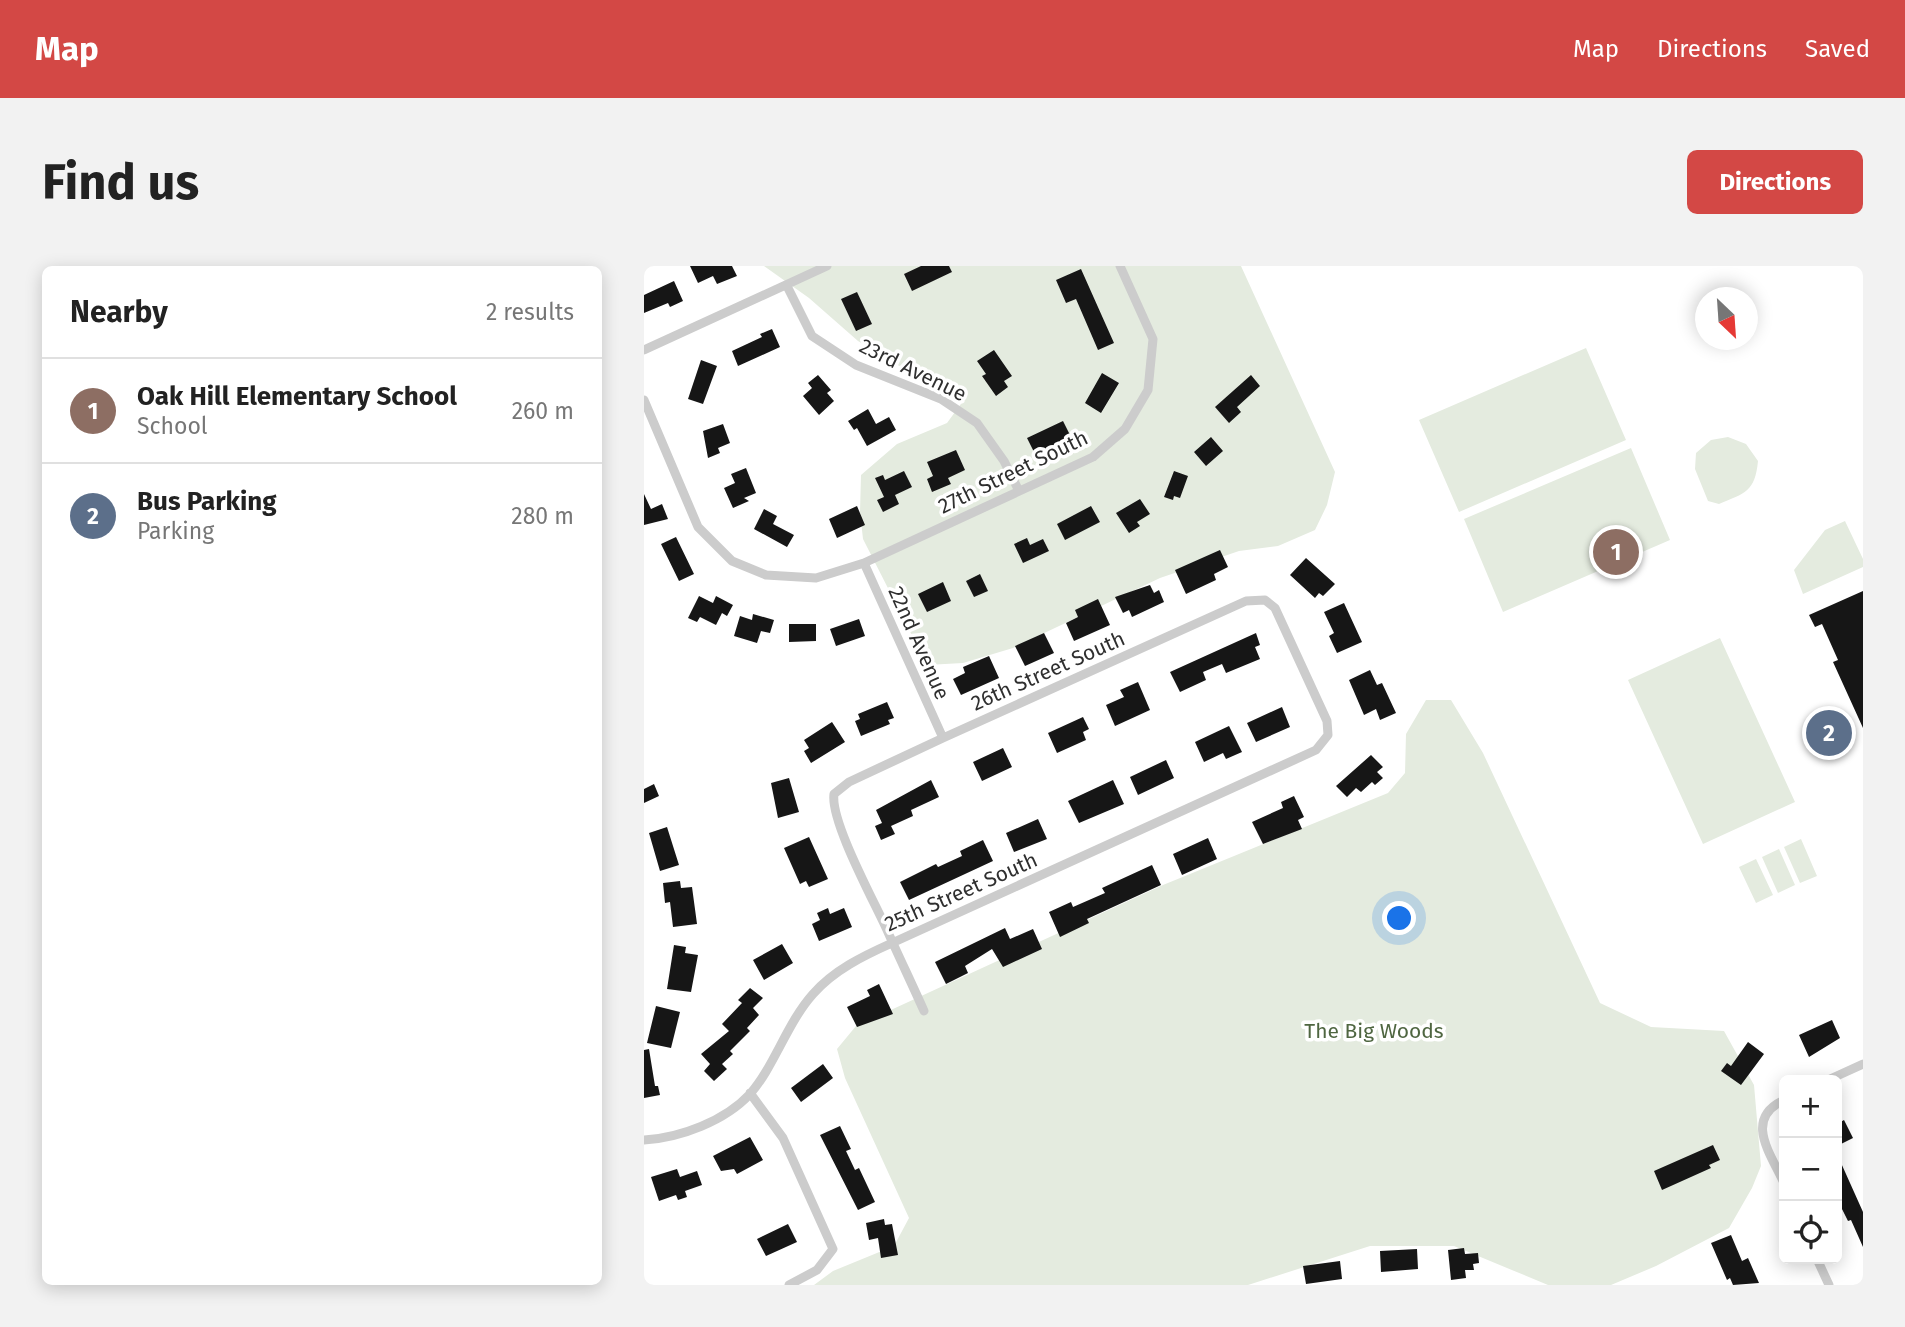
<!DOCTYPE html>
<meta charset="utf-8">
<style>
:root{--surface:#fff;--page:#f2f2f2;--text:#222;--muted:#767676;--line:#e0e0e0;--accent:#d34845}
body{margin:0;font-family:"Fira Sans",sans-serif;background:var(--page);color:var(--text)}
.controls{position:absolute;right:21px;bottom:21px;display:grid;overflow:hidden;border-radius:10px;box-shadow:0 4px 18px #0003}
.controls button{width:63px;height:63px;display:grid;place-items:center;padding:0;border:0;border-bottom:2px solid var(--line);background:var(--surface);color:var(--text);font:35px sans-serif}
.compass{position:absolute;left:1051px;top:21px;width:63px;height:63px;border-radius:50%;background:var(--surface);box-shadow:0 4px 18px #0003;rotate:155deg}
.you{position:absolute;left:756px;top:653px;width:24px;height:24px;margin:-18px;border:5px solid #fff;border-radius:50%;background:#1a73e8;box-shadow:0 0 0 10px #1a73e833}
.badge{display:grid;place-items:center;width:46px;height:46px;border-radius:50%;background:var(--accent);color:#fff;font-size:23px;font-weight:700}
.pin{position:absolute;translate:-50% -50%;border:4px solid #fff;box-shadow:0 2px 7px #0006}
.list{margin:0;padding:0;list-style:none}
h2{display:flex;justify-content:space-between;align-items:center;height:91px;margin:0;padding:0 28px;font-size:30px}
h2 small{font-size:23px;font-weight:400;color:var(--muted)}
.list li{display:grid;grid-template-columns:46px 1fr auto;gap:21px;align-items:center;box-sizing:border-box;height:105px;padding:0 28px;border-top:2px solid var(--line)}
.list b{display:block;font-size:26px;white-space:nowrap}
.list p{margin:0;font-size:23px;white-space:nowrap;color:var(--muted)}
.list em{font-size:23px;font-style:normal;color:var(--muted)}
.icon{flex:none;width:38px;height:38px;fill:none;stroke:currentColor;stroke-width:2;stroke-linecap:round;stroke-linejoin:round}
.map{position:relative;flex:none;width:1219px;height:1019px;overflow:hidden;border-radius:10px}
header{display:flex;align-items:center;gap:42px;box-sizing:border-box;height:98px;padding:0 35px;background:var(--accent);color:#fff}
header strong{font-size:33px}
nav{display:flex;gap:38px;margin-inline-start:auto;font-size:24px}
.intro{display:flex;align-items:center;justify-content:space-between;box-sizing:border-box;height:168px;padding:0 42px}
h1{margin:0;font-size:49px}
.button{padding:18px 32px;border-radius:10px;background:var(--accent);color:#fff;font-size:24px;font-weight:700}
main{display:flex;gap:42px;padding:0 42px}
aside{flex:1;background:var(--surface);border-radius:10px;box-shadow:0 4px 18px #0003}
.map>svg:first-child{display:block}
</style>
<header>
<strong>Map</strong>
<nav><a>Map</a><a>Directions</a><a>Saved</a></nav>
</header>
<div class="intro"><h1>Find us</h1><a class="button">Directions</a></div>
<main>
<aside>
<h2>Nearby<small>2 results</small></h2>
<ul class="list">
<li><span class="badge" style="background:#8d6e63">1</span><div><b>Oak Hill Elementary School</b><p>School</p></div><em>260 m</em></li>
<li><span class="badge" style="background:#5c6f8a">2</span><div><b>Bus Parking</b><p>Parking</p></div><em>280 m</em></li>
</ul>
</aside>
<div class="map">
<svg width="1219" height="1019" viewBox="0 0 1219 1019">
<rect width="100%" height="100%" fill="#fff"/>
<path fill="#e4ebdf" d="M120,0H597L691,206L683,239L671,264L634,280L595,285L516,312L369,382L319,397L283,399L219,273L216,246L217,209L253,178L303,157L322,131L262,104L214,75L165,32Z
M942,82L982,174L815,246L775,154Z
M1084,171L1102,178L1114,195C1111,226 1101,227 1075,238L1064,235L1051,203L1052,187L1067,174Z
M987,182L1026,274L859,346L820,253Z
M1201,255L1219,293V301L1159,328L1150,304L1181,264Z
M1076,372L1151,536L1059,578L984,414Z
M782,434H807L839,487L956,737L1007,761L1080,765L1110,819L1117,900L1108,922L1085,962L1012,1000L967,1019H904L810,980H726L604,1019H170L189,1005L250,980L265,952L201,812L193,783L212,760L519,619L744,527L761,507L762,468Z
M1157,573L1173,610L1156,617L1140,581Z
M1135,583L1151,619L1134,627L1118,591Z
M1112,593L1129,629L1112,637L1095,601Z"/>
<path fill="#161616" d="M46,0H88L93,10L73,18L69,10L54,17Z
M277,0H305L308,6L268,25L260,8Z
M437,3L470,77L454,84L432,33L422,37L412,14Z
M30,15L39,35L26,41L24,37L0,47V29Z
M213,26L228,58L212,65L197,33Z
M128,63L136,81L94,100L88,85L118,71L116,68Z
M350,84L368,110L360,115L364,121L352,130L338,110L342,108L333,95Z
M57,94L73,100L59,138L44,133Z
M458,107L475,117L457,147L441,137Z
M174,109L187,124L183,127L190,135L175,149L159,130L168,122L164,117Z
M607,109L616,120L593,141L597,146L585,157L571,141Z
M224,143L232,158L245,151L252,164L223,180L213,162L210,164L204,155Z
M419,155L427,171L391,188L383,172Z
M79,158L86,177L74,182L76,187L64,192L59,165Z
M567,171L579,185L562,200L550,186Z
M312,184L321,204L304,212L307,218L288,226L283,213L289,210L283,196Z
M102,202L112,227L100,232L105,235L89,242L80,222L91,217L87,208Z
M260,205L268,221L251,229L255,238L239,246L233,234L240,231L231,212L239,209L241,214Z
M530,205L544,210L536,232L530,230L529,234L520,231Z
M0,228L7,243L18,238L24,253L0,259Z
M496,233L506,248L493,256L496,260L485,267L472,247Z
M213,240L221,259L193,272L185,253Z
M447,240L456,256L421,274L413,258Z
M120,243L133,250L129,258L150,269L143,281L110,263Z
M32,271L50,308L35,315L17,278Z
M383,272L386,279L399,273L405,285L379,297L370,278Z
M576,284L584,301L570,308L572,314L542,328L531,304Z
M662,292L691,318L679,330L675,327L671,332L646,309Z
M336,308L344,325L330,331L322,315Z
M299,316L307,335L283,346L274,328Z
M506,319L510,327L515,324L520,336L488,351L485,344L479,347L471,331Z
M1219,325V462L1189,396L1194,394L1178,358L1171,361L1165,349Z
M55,330L69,337L72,330L89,339L83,350L78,347L72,359L56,351L53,356L44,352Z
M454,333L466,359L430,375L422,357L434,351L431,344Z
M700,337L718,376L693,387L685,370L690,367L680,346Z
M109,348L130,354L126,367L117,365L113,377L90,370L96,350L108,354Z
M215,353L221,370L192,380L186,363Z
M145,358H172V375L145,376Z
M400,367L410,387L381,400L371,380Z
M612,367L616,379L611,381L616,393L582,407L578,398L559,406L562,414L536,426L526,406Z
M345,390L355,412L317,429L309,413L321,407L319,401Z
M726,404L733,419L738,417L752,447L736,454L732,443L720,449L705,414Z
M494,416L506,444L471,460L462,439L480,431L476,424Z
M243,436L250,452L244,454L246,458L217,470L211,455L216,453L214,448Z
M638,441L646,461L612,476L603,457Z
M439,451L445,463L439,466L442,474L413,487L404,467Z
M188,456L201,476L167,497L160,485L165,482L160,474Z
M585,460L598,486L582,493L579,487L560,496L551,476Z
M359,482L368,501L338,515L329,496Z
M727,489L739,501L733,506L739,512L731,519L728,516L717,526L712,522L703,531L692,520Z
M522,494L530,512L494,529L486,511Z
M145,512L155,546L134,552L127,517Z
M287,514L295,531L267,544L269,550L247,560L251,568L237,574L231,560L238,557L232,544Z
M469,514L480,538L435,557L424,535Z
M10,518L15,530L0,537V523Z
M650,530L660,551L654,554L658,563L619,578L608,556L639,542L637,536Z
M394,553L403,573L370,586L362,567Z
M23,561L35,599L16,605L5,567Z
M165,571L184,613L165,621L162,615L156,618L140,582Z
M564,572L573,593L538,609L529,588Z
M339,574L349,595L265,634L256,616L292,598L294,601L318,590L316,585Z
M508,599L517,619L443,653L445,657L416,671L405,646L427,636L429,641L461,627L458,622Z
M36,615L37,622L48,621L53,658L29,661L26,636L21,637L19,617Z
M184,642L186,648L200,642L208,661L175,675L168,658L176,654L173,647Z
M361,662L366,673L389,663L398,683L359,701L348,683L321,700L324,707L302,718L291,696Z
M138,678L149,697L120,714L109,694Z
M30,679L42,681L41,687L54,689L47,726L23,723Z
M235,718L249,748L213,761L203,741L226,730L223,724Z
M106,722L119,732L109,742L115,749L103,762L106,765L86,785L89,788L78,798L83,803L70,815L60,805L66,798L57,788L85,765L78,758L98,737L94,734Z
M12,740L36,746L27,782L3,777Z
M1188,754L1196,772L1165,791L1155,769Z
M1104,776L1120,788L1097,819L1077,805L1083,797L1087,800Z
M5,783L11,820H14L16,829L0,832V784Z
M179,798L189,812L157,836L147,822Z
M1200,854L1209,872L1193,880V858Z
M196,860L207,883L202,885L211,904L215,902L231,936L214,944L176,869Z
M106,871L119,894L93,908L90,903L77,905L69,890Z
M1069,879L1076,894L1065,899L1067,902L1018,924L1010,905Z
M1193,888L1219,946V981L1207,954L1204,955L1197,941L1193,943Z
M33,903L36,911L53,905L58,919L41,925L43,931L34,934L32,929L15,935L7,911Z
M240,953L241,959L248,958L254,989L237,992L234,972L225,974L222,957Z
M144,958L153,976L122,990L113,973Z
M1087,969L1098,995L1104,992L1115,1017L1089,1019L1086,1012L1083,1014L1067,977Z
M820,982L821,988L834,987L835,997L829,998L830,1004H821L822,1012L807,1014L804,984Z
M773,983L774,1003L737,1006L736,985Z
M696,995L698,1013L662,1018L659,1000Z"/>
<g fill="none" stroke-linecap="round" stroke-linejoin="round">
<path stroke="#ccc" stroke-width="9" d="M143,20L168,70L212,99L297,133L333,157L360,195L375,225
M0,84L183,0
M0,134L54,261L88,295L122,309L172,312L220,297L449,191L481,163L504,124L509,73L476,0
M220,297L299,472
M1184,814L1219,798
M106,827L139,872L189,983L173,1004L145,1019
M1140,834C1099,853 1127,888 1140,917
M0,874C36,872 81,855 106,828C130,801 143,757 169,728C190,704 219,690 248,677L672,484L684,469L683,455L631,342L621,334L602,335L299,472L205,516L190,528C186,555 230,635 243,664C255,691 268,718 280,745
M1173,993L1185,1019"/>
</g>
<g text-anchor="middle" stroke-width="7" stroke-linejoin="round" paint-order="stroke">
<g font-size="21" fill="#2f2f2f" stroke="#fff">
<text transform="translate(269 104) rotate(26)" y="7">23rd Avenue</text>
<text transform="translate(369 206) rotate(-26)" y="7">27th Street South</text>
<text transform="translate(275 377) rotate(66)" y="7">22nd Avenue</text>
<text transform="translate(404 405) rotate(-24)" y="7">26th Street South</text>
<text transform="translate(317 626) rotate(-24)" y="7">25th Street South</text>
</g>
<g font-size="21" fill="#4f6641" stroke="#fff">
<text x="730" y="772">The Big Woods</text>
</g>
</g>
</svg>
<div class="controls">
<button>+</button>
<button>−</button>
<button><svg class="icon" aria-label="locate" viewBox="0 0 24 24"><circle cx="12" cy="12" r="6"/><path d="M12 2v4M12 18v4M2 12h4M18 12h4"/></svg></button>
</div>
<svg class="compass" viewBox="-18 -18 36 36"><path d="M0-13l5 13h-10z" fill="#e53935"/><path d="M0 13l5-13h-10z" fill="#767676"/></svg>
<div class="you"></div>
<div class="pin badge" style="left:972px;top:286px;background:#8d6e63">1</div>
<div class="pin badge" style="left:1185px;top:467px;background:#5c6f8a">2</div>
</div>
</main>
